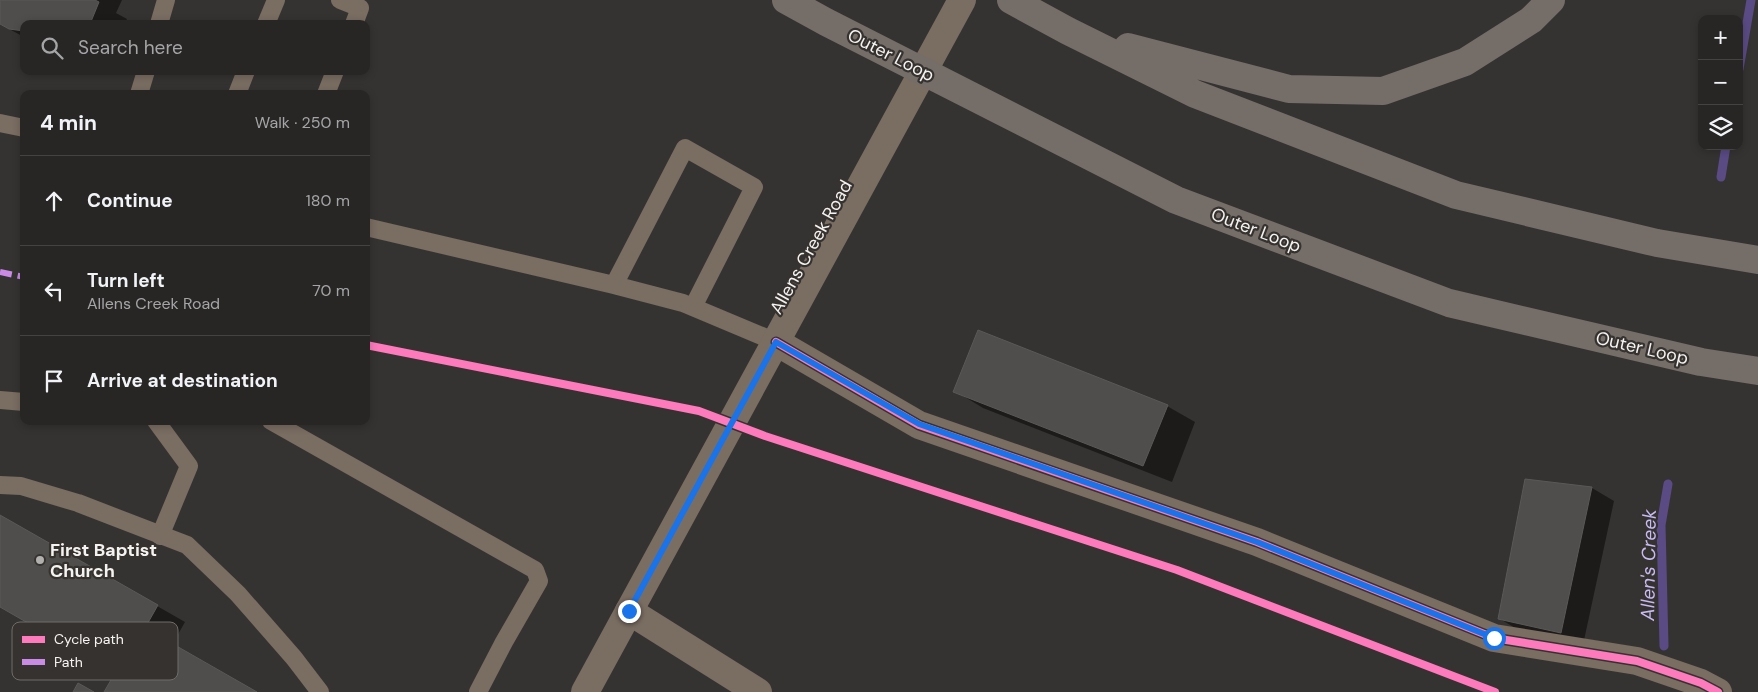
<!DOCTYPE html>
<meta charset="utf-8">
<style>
:root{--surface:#282625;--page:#302e2d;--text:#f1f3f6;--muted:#a5a5a7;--line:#444342}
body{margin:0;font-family:"DM Sans",sans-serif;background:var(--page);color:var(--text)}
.controls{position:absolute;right:15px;top:15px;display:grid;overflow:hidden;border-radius:10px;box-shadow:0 2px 8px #0003}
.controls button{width:45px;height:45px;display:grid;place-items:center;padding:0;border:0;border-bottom:1px solid var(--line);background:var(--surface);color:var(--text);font:25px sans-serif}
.stop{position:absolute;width:15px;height:15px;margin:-11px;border:4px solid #1a73e8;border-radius:50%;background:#fff}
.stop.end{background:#1a73e8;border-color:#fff;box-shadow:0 1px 5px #0008}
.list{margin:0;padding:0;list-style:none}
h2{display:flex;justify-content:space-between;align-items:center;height:65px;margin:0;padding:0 20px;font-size:21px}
h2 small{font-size:16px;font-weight:400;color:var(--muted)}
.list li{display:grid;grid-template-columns:32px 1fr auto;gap:15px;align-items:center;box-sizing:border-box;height:90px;padding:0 20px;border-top:1px solid var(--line)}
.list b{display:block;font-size:19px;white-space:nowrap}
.list p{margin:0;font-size:16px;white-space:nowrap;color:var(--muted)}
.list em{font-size:16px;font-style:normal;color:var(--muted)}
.icon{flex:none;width:28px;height:28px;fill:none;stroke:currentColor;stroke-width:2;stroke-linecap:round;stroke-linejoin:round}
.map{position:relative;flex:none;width:1758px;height:692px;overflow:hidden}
.search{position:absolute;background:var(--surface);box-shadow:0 2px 8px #0003;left:20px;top:20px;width:350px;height:55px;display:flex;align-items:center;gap:12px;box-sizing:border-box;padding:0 18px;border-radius:10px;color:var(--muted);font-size:19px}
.panel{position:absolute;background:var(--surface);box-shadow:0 2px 8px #0003;left:20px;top:90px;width:350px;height:335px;border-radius:10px}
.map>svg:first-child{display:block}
</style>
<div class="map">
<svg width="1758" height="692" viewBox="0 0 1758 692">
<rect width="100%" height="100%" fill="#353331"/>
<path fill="#0007" d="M0,0H122L116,13L127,19L125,24H24V37L0,24Z
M955,391L1167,406L1195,422L1172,482L983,408Z
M1526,480L1592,488L1614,501L1583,645L1522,632L1500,619Z
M0,516L185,622L172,645L254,692H106L117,672L0,605Z"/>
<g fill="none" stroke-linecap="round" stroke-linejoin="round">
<path stroke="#5a4b85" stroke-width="9" d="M1739,69L1751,0
M1721,177L1726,146
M1664,646L1661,525L1668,484"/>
</g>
<path fill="#4f4e4c" stroke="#5b5957" d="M0,0H95L99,2L90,24H24V31L9,29L0,24Z
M978,330L1168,405L1143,466L953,392Z
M1525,479L1592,487L1561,633L1498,619Z
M0,515L158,605L145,628L257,692H104L115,673L0,607Z
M78,683L94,692H73Z"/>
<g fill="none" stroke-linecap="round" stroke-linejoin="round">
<path stroke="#7a6d62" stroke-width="18" d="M340,0L360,8L354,24
M159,24L166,0
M266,24L276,0
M139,94L146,71
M237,94L246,71
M326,94L335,71
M0,123L24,128
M366,227L614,285L683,303L776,342
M614,285L685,148L754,187L693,307
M0,400L24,402
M156,421L189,466L160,536
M271,421L535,570L539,581L504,642L478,692
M0,485L21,486L78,503L187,545L238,594L294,658L320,692"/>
<path stroke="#7a6d62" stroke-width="28" d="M776,342L919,425L1257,542L1494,638L1637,661L1701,683L1718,692
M629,611L758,692"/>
<path stroke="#7a6d62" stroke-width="28" d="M585,692L962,0"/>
<path stroke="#756e68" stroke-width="28" d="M786,0L826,22L1176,200L1449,303L1701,362L1758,371
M1011,0L1068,31L1195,94L1456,195L1657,243L1758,260
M1128,47L1289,89L1383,91L1465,62L1531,20L1551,0"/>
<path stroke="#ca8be6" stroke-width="6" stroke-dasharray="12 6" stroke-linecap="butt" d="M0,272L24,277"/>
<g stroke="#363230" stroke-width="11">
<path id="cycleway" d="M776,342L919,425L1257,542L1494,638L1637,661L1701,683L1718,692
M366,345L699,411L765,436L1177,570L1495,692"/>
</g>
<use href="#cycleway" stroke="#fd7abc" stroke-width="8"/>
</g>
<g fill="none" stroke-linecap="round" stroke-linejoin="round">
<path stroke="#1a73e8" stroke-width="6" d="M629,611L776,342L919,424L1257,542L1494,638"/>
</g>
<circle fill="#b2b0ae" stroke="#363230" stroke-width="2" cx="40" cy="560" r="5"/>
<g text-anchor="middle" stroke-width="4.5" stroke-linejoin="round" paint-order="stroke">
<g font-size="18" fill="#f5f3f1" stroke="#363230">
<text transform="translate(891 55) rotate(27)" y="6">Outer Loop</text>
<text transform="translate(1256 230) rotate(21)" y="6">Outer Loop</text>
<text transform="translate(811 247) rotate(-61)" y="6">Allens Creek Road</text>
<text transform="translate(1642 348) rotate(13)" y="6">Outer Loop</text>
</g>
<g font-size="18" font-weight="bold" fill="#f5f3f1" stroke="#363230" text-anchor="start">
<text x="50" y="556">First Baptist<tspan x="50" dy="21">Church</tspan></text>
</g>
<g font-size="19" font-style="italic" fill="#c7bbf4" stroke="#363230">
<text transform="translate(1648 565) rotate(-89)" y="7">Allen's Creek</text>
</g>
</g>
<rect x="12" y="622" width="166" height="58" rx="8" fill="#363230" stroke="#6f6c6a" stroke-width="1"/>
<rect x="22" y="636" width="23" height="7" fill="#fd7abc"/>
<rect x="22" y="659" width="23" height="6" fill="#ca8be6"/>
<g font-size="14" fill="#f5f3f1">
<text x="54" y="644">Cycle path</text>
<text x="54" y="667">Path</text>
</g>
</svg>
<div class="controls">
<button>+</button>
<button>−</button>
<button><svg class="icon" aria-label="layers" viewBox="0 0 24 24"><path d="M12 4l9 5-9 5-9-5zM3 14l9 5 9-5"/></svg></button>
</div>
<div class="stop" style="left:1494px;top:638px"></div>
<div class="stop end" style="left:629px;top:611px"></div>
<div class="search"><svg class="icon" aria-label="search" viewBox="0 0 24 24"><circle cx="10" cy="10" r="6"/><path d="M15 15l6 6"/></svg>Search here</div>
<section class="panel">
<h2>4 min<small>Walk · 250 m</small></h2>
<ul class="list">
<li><svg class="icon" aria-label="ahead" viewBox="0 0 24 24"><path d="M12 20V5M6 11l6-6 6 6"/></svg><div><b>Continue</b></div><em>180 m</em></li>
<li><svg class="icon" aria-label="left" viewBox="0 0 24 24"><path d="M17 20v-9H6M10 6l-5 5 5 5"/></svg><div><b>Turn left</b><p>Allens Creek Road</p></div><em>70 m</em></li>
<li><svg class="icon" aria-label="arrive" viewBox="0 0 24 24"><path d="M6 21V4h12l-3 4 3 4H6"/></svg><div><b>Arrive at destination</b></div></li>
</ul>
</section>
</div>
